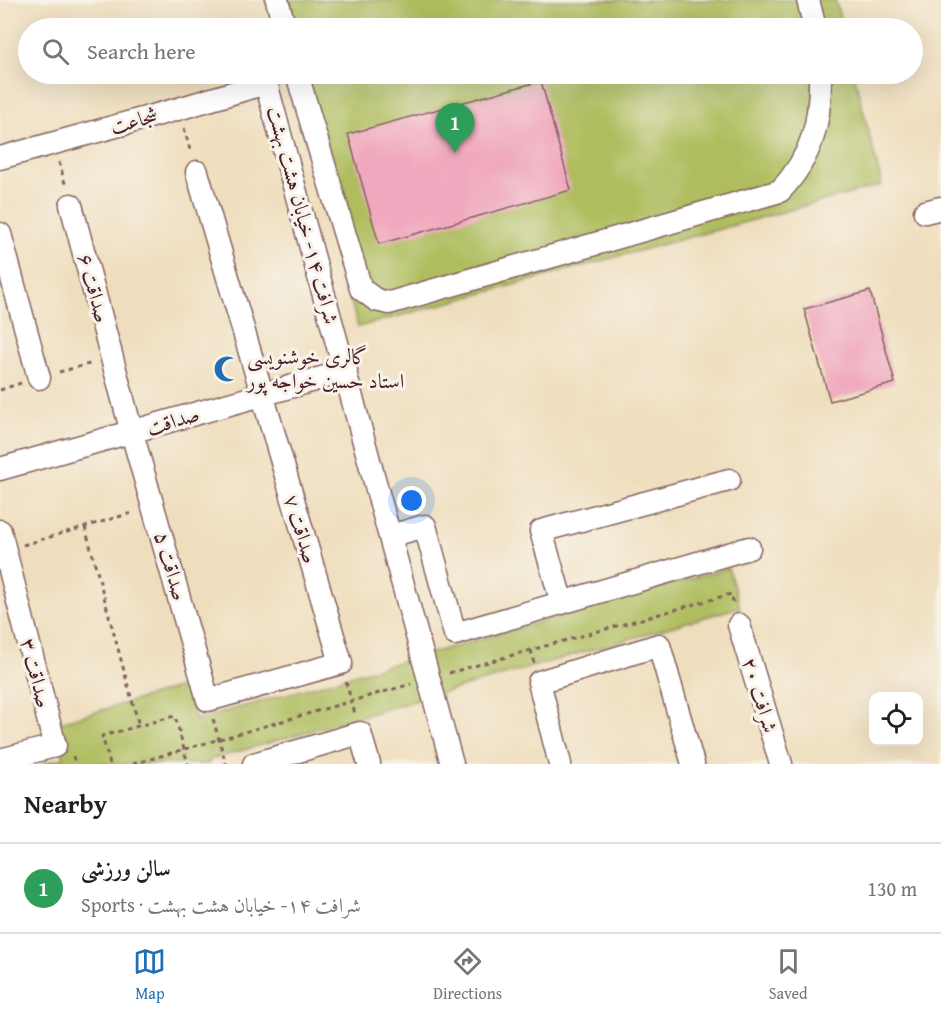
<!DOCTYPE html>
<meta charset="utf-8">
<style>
:root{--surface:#fff;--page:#f2f2f2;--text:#202124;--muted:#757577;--line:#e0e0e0;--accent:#1f6fb2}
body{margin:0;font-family:"Gentium Book Plus",Amiri,serif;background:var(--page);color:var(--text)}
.controls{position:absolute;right:18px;bottom:18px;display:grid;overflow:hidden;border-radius:12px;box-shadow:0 6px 24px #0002}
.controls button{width:54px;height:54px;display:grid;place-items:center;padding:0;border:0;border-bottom:2px solid var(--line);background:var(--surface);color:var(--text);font:30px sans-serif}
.you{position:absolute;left:412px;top:501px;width:21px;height:21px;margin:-15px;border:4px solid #fff;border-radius:50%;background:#1a73e8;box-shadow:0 0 0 9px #1a73e833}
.badge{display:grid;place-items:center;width:39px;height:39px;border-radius:50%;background:var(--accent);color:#fff;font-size:20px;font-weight:700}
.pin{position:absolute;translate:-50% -50px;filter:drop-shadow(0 2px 3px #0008)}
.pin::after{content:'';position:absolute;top:32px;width:21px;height:18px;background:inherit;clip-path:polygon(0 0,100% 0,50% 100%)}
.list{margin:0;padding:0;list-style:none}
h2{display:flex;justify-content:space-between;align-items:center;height:78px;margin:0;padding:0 24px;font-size:26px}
h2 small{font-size:20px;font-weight:400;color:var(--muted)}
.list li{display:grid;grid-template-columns:39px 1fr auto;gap:18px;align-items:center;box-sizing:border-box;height:90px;padding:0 24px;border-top:2px solid var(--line)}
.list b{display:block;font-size:22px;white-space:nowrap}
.list p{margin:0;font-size:20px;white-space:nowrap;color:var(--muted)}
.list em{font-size:20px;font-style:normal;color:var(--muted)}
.icon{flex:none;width:33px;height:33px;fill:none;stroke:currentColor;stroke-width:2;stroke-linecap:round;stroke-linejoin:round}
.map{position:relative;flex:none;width:941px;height:764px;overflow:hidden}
.search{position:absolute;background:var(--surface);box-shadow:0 6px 24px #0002;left:18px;right:18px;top:18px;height:66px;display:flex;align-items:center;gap:15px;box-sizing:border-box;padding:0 21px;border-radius:33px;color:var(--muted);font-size:22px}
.sheet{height:168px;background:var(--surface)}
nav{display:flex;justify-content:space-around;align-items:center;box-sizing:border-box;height:84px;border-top:2px solid var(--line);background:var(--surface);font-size:16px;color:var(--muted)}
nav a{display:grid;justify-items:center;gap:3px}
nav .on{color:var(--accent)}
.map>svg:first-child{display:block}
</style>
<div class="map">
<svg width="941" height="764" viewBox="0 0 941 764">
<rect width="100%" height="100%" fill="#f7f3e8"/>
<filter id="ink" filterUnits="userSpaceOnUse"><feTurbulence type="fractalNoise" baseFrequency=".0167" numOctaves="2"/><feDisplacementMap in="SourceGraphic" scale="12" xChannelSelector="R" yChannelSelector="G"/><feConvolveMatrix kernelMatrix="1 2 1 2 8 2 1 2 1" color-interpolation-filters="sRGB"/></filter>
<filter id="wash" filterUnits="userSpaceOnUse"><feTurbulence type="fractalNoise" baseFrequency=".008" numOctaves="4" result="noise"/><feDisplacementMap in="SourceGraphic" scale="24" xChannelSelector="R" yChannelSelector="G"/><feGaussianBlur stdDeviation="1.35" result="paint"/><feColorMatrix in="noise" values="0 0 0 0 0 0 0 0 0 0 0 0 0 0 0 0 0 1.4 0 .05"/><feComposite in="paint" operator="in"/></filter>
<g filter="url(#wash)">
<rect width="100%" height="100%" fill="#efdebd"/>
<path fill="#afbd5f" stroke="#7c6e45" stroke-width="1.5" d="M266,0H835L843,28H274Z
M287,74H854L882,185L358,327Z
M728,568L740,607L209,760L210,764H42L64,758L54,724L184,686L196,720Z"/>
<g id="blocks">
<path fill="#f0a8be" d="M541,81L571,190L379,244L348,134Z
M870,291L895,383L830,401L804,309Z"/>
</g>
</g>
<g filter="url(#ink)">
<use href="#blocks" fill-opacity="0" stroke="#84625e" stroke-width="1.5"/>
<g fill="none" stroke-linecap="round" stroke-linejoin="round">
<g stroke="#84625e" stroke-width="25">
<path id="minor" d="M277,0L285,28
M808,0L815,28
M297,74L361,289L376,300L389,303L780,191C813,156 821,120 820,74
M0,158L178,109L266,83L452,764
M71,205L132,433L208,700L341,663L197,172
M925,212L941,208
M0,234L39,378
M0,469L346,371
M0,531L55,746L0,760
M390,536L425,526L455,634L749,548
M562,603L541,531L729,480
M739,625L781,764
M254,764L360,733L369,764
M560,764L539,682L659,645L693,764"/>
</g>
<path stroke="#84625e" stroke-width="3" stroke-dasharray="4.5 4.5" stroke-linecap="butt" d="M184,128L191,153
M59,162L66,187
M59,372L93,363
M0,390L21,383
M85,527L139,726
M23,545L135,512
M531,650L534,663
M449,673L731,594L734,606
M346,682L355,714
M213,719L226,764
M73,756L75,764
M110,764L102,736L175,716L188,764
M133,764L411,684"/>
<use href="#minor" stroke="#fff" stroke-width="22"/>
</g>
</g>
<defs>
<g id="mosque-bare" transform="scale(2.07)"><path d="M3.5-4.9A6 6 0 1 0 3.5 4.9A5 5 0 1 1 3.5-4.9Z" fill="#1f6fb2" stroke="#f7f3e8" stroke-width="2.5" paint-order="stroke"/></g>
</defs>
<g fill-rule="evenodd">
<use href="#mosque-bare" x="227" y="369"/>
</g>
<g text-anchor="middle" stroke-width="6" stroke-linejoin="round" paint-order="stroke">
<g font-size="21" fill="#4a1f2b" stroke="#f7f3e8">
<text transform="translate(134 121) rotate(-15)" y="7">شجاعت</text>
<text transform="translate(303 215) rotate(75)" y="7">شرافت ۱۴- خیابان هشت بهشت</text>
<text transform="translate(94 288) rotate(75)" y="7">صداقت ۶</text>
<text transform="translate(173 421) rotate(-17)" y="7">صداقت</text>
<text transform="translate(301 529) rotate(73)" y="7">صداقت ۷</text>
<text transform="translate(171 566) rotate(74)" y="7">صداقت ۵</text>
<text transform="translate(36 673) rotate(76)" y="7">صداقت ۳</text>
<text transform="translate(760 695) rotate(73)" y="7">شرافت ۲۰</text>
</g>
<g font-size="21" fill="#4a1f2b" stroke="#f7f3e8" text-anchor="start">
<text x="247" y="364">گالری خوشنویسی<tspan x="247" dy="24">استاد حسین خواجه پور</tspan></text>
</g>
</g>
</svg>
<div class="controls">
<button><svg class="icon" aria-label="locate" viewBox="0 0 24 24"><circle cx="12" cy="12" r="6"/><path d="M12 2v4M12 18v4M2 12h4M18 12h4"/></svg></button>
</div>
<div class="you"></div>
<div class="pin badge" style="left:455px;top:153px;background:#2e9e5b">1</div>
<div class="search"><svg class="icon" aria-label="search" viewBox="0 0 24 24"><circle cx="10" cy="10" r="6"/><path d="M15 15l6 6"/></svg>Search here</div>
</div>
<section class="sheet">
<h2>Nearby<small></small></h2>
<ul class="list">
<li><span class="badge" style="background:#2e9e5b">1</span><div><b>سالن ورزشی</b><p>Sports · شرافت ۱۴- خیابان هشت بهشت</p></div><em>130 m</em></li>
</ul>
</section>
<nav>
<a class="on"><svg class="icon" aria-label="map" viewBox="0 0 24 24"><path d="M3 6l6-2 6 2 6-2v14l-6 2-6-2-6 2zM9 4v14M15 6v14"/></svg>Map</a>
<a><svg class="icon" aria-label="directions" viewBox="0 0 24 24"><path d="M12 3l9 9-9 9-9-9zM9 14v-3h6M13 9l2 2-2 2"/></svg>Directions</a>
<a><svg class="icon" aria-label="saved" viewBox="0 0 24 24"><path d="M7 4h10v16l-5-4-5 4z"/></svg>Saved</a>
</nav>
